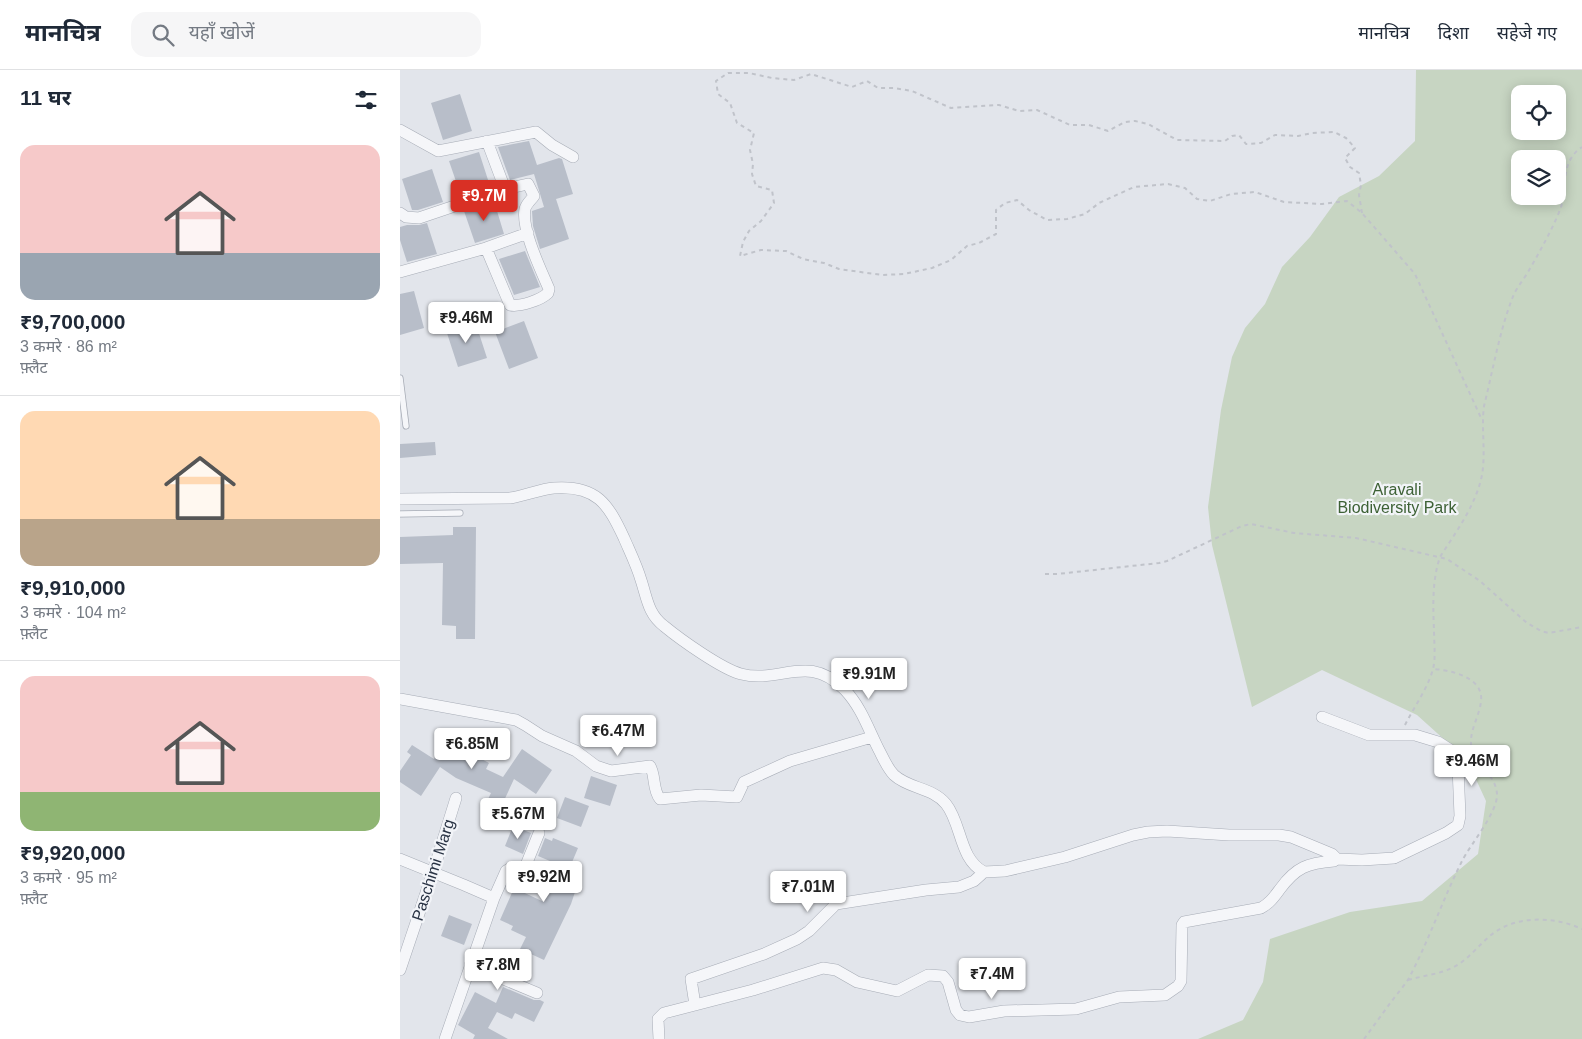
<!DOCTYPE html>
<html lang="hi">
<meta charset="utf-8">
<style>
:root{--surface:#fff;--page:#f6f6f7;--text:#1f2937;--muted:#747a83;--line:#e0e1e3;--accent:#d93025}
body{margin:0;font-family:Helvetica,"Noto Sans Devanagari",sans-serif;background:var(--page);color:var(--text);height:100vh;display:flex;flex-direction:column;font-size:19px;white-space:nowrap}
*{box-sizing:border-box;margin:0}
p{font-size:16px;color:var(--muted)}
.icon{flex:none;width:28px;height:28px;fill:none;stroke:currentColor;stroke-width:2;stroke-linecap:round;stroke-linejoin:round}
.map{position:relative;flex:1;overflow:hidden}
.details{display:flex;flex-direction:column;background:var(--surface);width:400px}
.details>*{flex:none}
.buttons{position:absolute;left:1111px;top:15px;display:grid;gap:10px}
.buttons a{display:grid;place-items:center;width:55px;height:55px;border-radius:10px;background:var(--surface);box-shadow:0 2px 12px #0003;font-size:25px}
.price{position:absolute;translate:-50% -42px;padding:0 11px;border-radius:5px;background:#fff;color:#222;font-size:16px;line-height:32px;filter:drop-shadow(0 1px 2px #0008)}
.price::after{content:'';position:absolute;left:50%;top:30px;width:15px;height:11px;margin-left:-8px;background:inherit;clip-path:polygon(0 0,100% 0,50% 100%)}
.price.on{background:var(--accent);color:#fff}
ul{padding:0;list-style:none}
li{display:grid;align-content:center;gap:10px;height:265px;padding:0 20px}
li+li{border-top:1px solid var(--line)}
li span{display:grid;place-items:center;height:155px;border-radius:15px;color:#555}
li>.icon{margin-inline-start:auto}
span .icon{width:90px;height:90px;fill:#fffc;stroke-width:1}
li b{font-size:21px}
h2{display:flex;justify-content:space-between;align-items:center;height:60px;padding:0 20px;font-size:21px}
header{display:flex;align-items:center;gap:30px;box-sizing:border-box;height:70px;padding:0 25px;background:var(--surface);border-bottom:1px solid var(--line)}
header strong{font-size:24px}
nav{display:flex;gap:28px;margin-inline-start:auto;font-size:18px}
.search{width:350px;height:45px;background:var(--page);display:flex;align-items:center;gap:12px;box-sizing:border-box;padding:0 18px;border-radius:15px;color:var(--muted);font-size:19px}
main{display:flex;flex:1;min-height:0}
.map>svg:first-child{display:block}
</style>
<header>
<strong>मानचित्र</strong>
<div class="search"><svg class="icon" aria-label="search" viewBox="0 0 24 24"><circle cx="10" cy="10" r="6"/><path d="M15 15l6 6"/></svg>यहाँ खोजें</div>
<nav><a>मानचित्र</a><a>दिशा</a><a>सहेजे गए</a></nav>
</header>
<main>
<section class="details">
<h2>11 घर<svg class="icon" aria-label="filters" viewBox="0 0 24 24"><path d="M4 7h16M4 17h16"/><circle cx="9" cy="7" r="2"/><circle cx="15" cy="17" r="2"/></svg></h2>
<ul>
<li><span style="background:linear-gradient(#f6c9c9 70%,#9aa5b1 0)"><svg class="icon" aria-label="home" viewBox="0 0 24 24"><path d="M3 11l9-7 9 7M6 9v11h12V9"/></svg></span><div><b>₹9,700,000</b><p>3 कमरे · 86 m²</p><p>फ़्लैट</p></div></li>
<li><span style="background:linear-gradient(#ffd9b3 70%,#b9a48a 0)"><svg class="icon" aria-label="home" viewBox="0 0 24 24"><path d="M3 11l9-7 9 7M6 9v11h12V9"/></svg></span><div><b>₹9,910,000</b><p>3 कमरे · 104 m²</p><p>फ़्लैट</p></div></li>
<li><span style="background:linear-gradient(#f6c9c9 75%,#8fb573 0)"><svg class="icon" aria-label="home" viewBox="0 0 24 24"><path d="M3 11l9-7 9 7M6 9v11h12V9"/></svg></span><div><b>₹9,920,000</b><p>3 कमरे · 95 m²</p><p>फ़्लैट</p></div></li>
</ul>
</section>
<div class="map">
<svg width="1182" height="969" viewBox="0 0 1182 969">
<rect width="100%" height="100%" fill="#e2e5eb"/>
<path fill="#c7d5c2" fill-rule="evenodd" d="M 1016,0 L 1182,0 L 1182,969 L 798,969 L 843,950 L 863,912 L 870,869 L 950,842 L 1022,831 L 1078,784 L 1086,731 L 1067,690 L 1017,645 L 922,600 L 852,637 L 812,475 L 808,437 L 821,340 L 832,287 L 845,258 L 865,234 L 882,197 L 910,167 L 939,127 L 979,106 L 1015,71 ZM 1120,24 L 1158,24 L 1158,61 L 1120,61 ZM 1120,89 L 1158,89 L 1158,126 L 1120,126 Z"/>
<path fill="#b8bec9" d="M 60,24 L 72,61 L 43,70 L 31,33 Z
M 129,71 L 137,95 L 159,88 L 162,89 L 173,124 L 156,129 L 169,169 L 140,179 L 133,156 L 132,141 L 144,137 L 134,104 L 110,110 L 98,77 Z
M 79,82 L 90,116 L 61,126 L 49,91 Z
M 32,99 L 43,132 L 18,140 L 12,140 L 2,109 Z
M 94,131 L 104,164 L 75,173 L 64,141 Z
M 27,153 L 37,184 L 7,192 L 0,170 L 0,157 L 7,155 L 19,155 Z
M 125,181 L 140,217 L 114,225 L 99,189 Z
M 14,221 L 24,258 L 0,265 L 0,224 Z
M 75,251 L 87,288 L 58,297 L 46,260 Z
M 124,251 L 138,288 L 109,299 L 95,262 Z
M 35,372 L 36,385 L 0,388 L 0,374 Z
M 53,457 L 76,457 L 75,569 L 56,569 L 56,556 L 42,555 L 43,493 L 0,494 L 0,467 L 53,465 Z
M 51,663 L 75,679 L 72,684 L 89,693 L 86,699 L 103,707 L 122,679 L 152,700 L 136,724 L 114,709 L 102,735 L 88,729 L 91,723 L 56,708 L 40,697 L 21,726 L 0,712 L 0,701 L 11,685 L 7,682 L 12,675 L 34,689 Z
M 191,706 L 217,715 L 210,736 L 184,728 Z
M 165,727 L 189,736 L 181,757 L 157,748 Z
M 113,756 L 131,763 L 123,784 L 105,776 Z
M 145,768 L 152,771 L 153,768 L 178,778 L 165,809 L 178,813 L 171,834 L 144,890 L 120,879 L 126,867 L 111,860 L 113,856 L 100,850 L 114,818 L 144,832 L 157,794 L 138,786 Z
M 49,845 L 72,854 L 64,875 L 41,866 Z
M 103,917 L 134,930 L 140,930 L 144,932 L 134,952 L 115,943 L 112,949 L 97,942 L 88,958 L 108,969 L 73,969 L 75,965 L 58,955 L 75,922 L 96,933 Z"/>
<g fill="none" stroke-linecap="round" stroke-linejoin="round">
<defs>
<path id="lane" d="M 0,308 L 6,356
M 0,444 L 60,443"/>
<path id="street" d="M 0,60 L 38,81 L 136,62 L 152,75 L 173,87
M 87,71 L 105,119
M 0,143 L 6,147 L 19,148 L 105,119 L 128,114 L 134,126 C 131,130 126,134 125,139 C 121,159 141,200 149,219 L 148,223 C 141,230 120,237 110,235 L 86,178
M 0,202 L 86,178 L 128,163
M 0,429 L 110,428 C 125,426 140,419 154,418 C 197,415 208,434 224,468 C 230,482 237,496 241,510 C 247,528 248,544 264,556 C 281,570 322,599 341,604 C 381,614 408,582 445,620 C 462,638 469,661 480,682 C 484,690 488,699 494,705 C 509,719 532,717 546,734 C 562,754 559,789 584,802 L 605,801 L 665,787 L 733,765 L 748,762 L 767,761 L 829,765 L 879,765 L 891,767 L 932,784 L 937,789
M 0,629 L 116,650 L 125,655 L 142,666 L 176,681 L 196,696 L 211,701 L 250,696 C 256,706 252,719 260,729 L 301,725 L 337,727 L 344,712 L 390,691 L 472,667
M 0,789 L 64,815 L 94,828
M 70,895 L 137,923
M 0,900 L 33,802 L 56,728
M 295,935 L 291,909 L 364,884 L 397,869 L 409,861 L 436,834 L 526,820 L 559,817 L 574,811 L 584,802
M 45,969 L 94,828 L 106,801 L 111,798 L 122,801 L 124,800 L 139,763
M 259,969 L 258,949 L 264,943 L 353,920 L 423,898 L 436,900 L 457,912 L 497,921 L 528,905 L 543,906 L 548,912 L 556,940 L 560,945 L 569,947 L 604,941 L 676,939 L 719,927 L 765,925 L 778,916 L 781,911 L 782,855 L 784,852 L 861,838 C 870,833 874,827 880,819 C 896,797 908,793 934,791 L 937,789 L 962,790 L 994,788 L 1046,763 L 1058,755 L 1060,746 L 1058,697 L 1052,681 L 1038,672 L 1015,665 L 969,665 L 922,647"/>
</defs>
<use href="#lane" stroke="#a7acb6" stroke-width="7"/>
<use href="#street" stroke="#a7acb6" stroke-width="12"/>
<path stroke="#c0c3ca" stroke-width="2" stroke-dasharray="4 4" stroke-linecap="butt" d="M 962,143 L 959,125 L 961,115 L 959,103 L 950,97 L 945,88 L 955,78 L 946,68 L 934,62 L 912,63 L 898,66 L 875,65 L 861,73 L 846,74 L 839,65 L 832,66 L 825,71 L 777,70 L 748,54 L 735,51 L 725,52 L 708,61 L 689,55 L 670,55 L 637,40 L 619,41 L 599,35 L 551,38 L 512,21 L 494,18 L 478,18 L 467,11 L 452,17 L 411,4 L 394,10 L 372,8 L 349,3 L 328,3 L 316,11 L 318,24 L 330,33 L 337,53 L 354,63 L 350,80 L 353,94 L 352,104 L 356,116 L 372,120 L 374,133 L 361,151 L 349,161 L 343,172 L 340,186 L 361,180 L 386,181 L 403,189 L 424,193 L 439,199 L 482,205 L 504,204 L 532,198 L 551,190 L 567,176 L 579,173 L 596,164 L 596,140 L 605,133 L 617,130 L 629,140 L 647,150 L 667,149 L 685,144 L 699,133 L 734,117 L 768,114 L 785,118 L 797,129 L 810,131 L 831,124 L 855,122 L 884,132 L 922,134 L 947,131 L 962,143 L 1015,204 L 1082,350
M 645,504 L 657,504 L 759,493 L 767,491 L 842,456 L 851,454 L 894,463 L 956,468 L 1047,489 L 1080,511 L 1127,553 L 1141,561 L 1149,563 L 1182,557
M 1005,655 C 1014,637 1028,618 1033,599 C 1036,587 1034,573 1034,560 C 1033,537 1032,510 1040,487 C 1056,462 1076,435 1082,405 C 1086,382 1081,358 1084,336 C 1093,300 1100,258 1114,224 C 1118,216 1124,209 1128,202 C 1140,181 1151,162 1160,140 C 1168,119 1159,92 1182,77
M 1008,910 C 1025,905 1044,904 1059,894 C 1071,886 1080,874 1091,865 C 1116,845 1153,846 1182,859
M 964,969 C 973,957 982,944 991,932 C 997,924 1004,916 1009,908 C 1029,870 1043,829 1062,791 C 1070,775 1098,742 1097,724 C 1096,703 1070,692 1071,671 C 1071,658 1080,644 1081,631 C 1084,607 1050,600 1033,599"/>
<use href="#lane" stroke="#f5f6f9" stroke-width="5.5"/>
<use href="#street" stroke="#f5f6f9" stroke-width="11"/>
</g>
<g text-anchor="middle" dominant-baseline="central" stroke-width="4.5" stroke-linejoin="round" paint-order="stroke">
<g font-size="16" fill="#3d6135" stroke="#f2f4f8">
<text x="997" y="419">Aravali<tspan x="997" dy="18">Biodiversity Park</tspan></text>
</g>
<g font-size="16" fill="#293344" stroke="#f2f4f8">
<text transform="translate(33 800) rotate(-72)">Paschimi Marg</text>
</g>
</g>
</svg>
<div class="buttons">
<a><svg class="icon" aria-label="locate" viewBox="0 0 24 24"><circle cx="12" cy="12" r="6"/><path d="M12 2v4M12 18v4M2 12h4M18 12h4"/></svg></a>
<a><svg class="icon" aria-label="layers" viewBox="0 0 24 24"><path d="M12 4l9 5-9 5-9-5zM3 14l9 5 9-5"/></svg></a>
</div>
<b class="price on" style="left:84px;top:152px">₹9.7M</b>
<b class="price" style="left:66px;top:274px">₹9.46M</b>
<b class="price" style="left:469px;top:630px">₹9.91M</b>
<b class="price" style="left:218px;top:687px">₹6.47M</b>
<b class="price" style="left:72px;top:700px">₹6.85M</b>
<b class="price" style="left:1072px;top:717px">₹9.46M</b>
<b class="price" style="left:118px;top:770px">₹5.67M</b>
<b class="price" style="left:144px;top:833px">₹9.92M</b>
<b class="price" style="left:408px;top:843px">₹7.01M</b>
<b class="price" style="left:98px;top:921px">₹7.8M</b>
<b class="price" style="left:592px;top:930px">₹7.4M</b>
</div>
</main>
